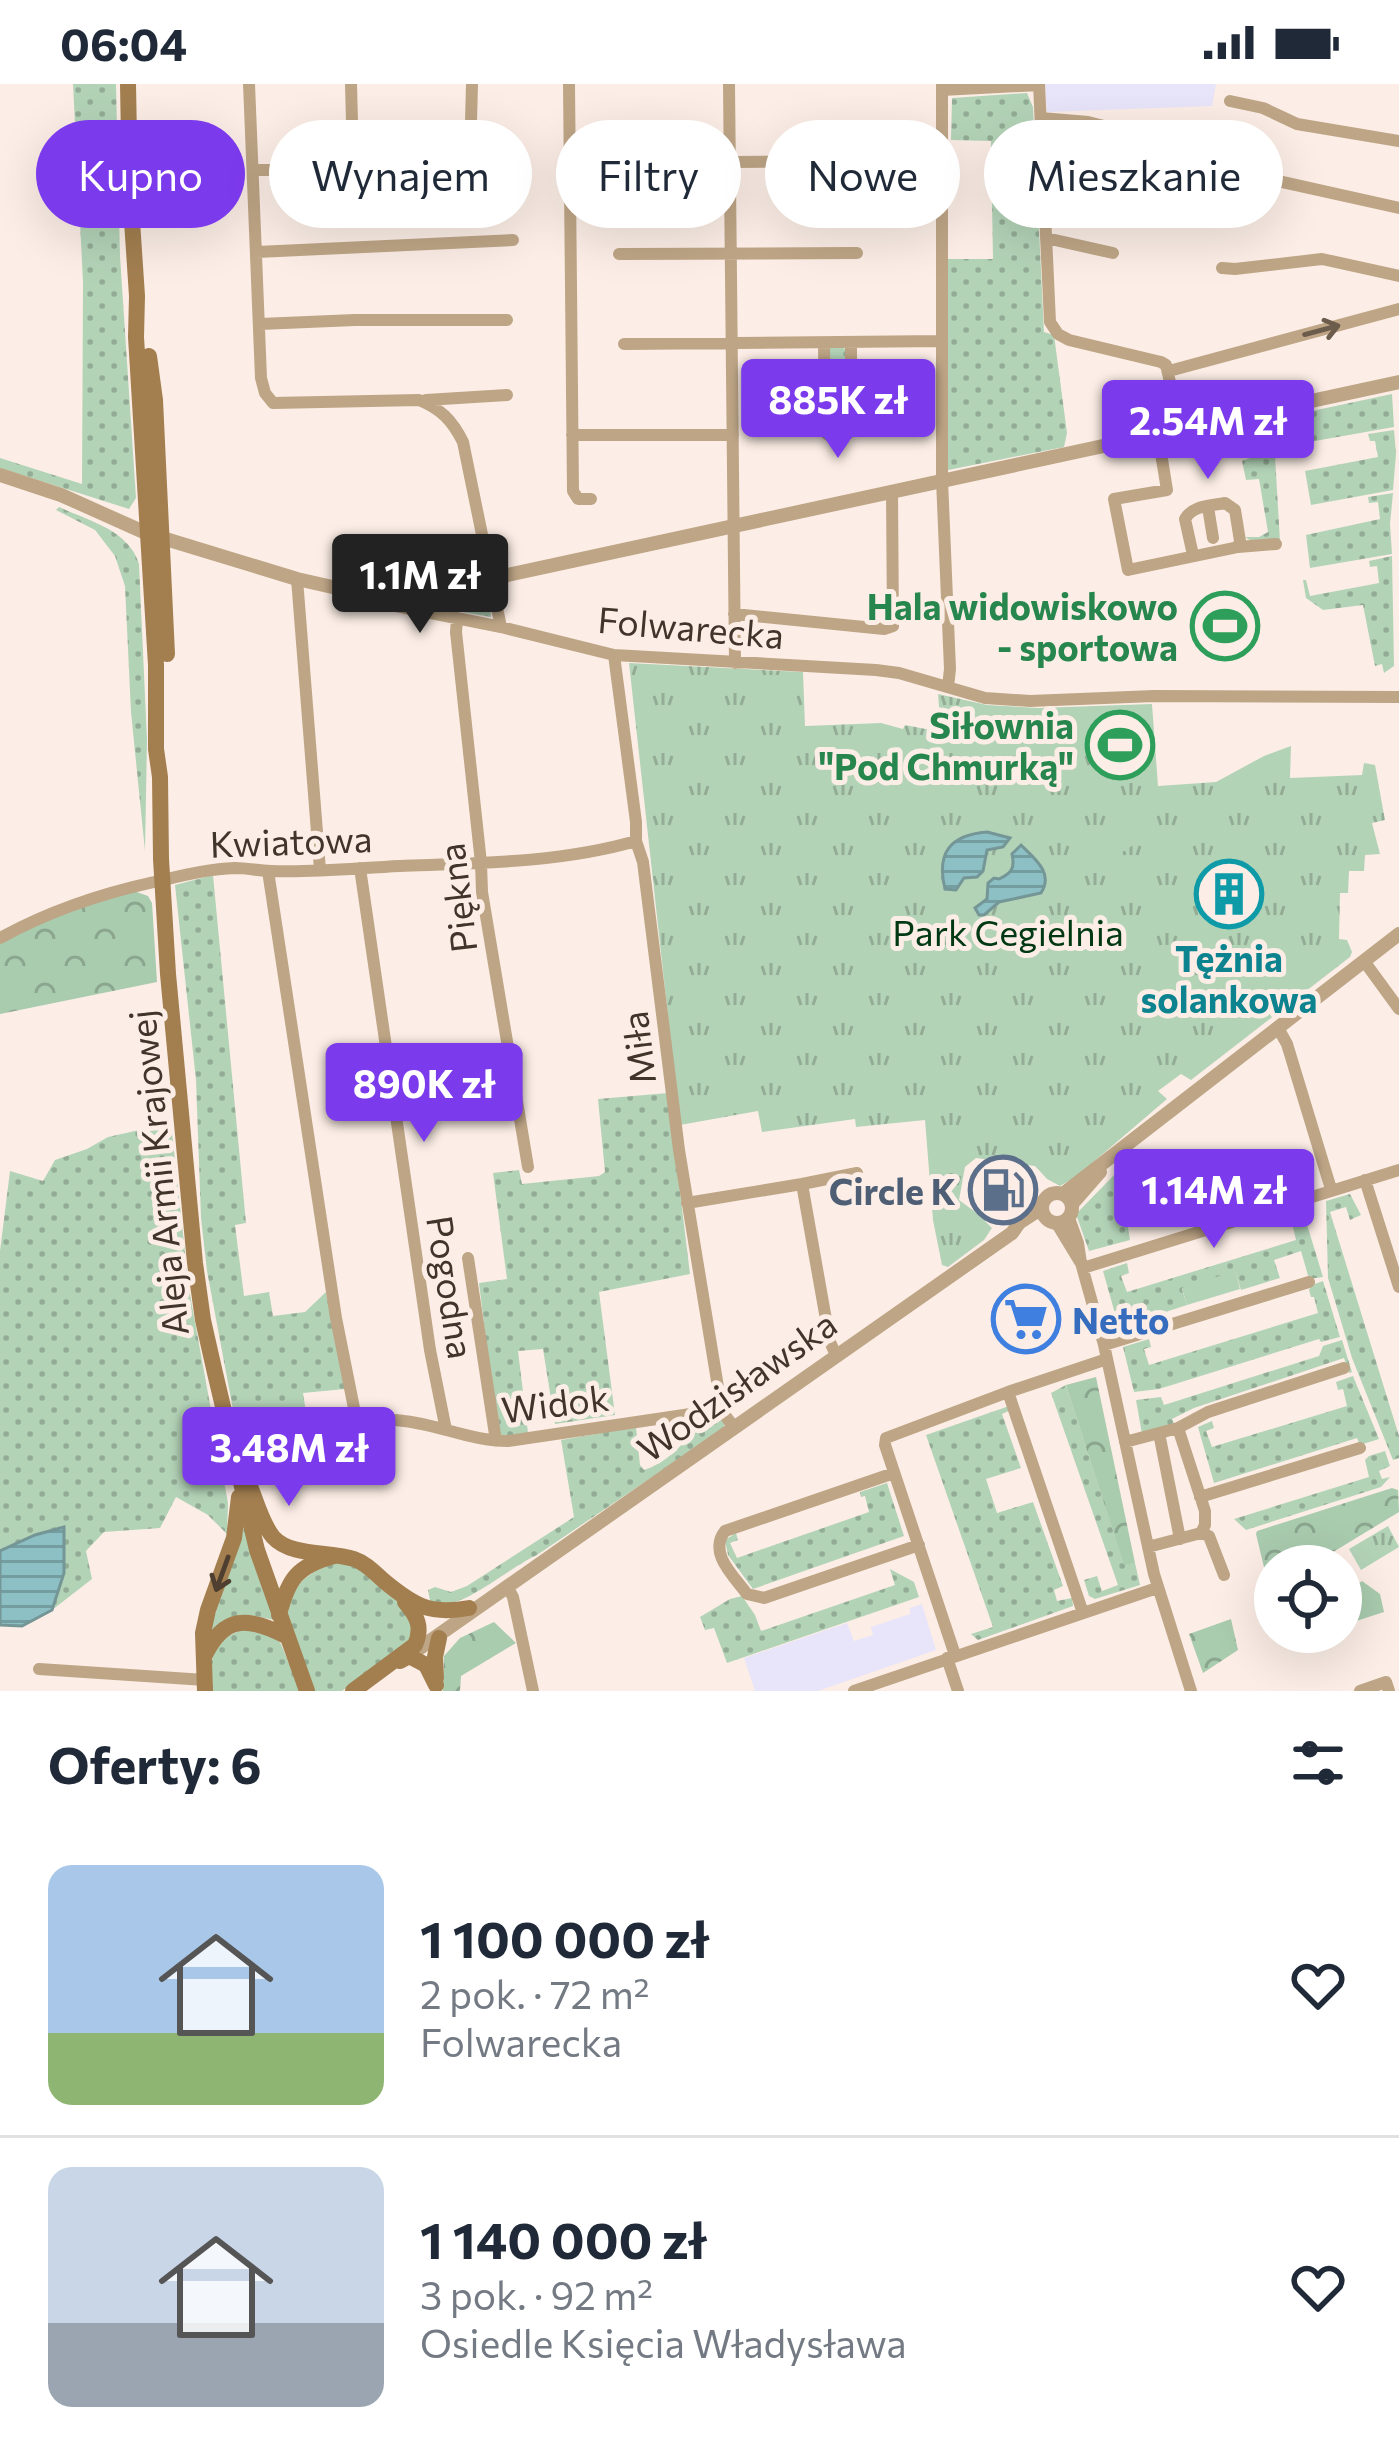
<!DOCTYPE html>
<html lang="pl">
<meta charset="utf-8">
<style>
:root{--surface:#fff;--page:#f2f2f3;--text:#1f2937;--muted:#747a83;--line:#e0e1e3;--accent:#7c3aed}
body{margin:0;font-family:Commissioner,sans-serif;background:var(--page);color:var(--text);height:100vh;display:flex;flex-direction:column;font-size:45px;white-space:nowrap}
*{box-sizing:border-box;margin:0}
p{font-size:39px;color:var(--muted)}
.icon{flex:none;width:66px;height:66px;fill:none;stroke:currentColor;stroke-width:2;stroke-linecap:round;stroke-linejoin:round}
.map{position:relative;height:1607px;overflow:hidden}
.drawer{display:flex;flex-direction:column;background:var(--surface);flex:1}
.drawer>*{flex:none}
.top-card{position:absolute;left:36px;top:36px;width:1329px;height:108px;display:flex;gap:24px}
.controls{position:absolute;left:1254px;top:1461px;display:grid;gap:24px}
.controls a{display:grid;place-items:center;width:108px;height:108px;border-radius:50%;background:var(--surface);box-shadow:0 12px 48px #0002;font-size:60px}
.price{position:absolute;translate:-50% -102px;padding:0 27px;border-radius:12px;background:var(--accent);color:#fff;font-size:39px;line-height:78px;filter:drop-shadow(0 3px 6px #0008)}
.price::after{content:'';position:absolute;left:50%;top:72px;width:36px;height:27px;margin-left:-18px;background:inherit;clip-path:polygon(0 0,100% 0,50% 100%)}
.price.selected{background:#222;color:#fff}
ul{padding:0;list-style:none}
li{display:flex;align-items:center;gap:36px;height:300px;padding:0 48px}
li+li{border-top:3px solid var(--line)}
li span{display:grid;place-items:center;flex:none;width:336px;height:240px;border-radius:24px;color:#555}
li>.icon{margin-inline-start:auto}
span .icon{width:144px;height:144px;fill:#fffc;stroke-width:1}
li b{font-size:51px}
h2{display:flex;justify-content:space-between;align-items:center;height:144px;padding:0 48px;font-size:51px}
.pill{padding:0 42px;border-radius:54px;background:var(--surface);box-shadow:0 12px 48px #0002;font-size:42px;line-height:108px}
.pill.selected{background:var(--accent);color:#fff}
.status{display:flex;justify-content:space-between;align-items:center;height:84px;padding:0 60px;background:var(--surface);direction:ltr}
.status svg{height:33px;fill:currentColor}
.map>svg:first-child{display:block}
</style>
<div class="status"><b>06:04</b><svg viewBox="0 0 49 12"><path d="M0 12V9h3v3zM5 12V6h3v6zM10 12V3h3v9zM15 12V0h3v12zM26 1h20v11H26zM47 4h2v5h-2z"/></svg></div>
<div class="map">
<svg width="1399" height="1607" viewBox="0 0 1399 1607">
<defs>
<pattern id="grass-dots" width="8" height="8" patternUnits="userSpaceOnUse" patternTransform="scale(3)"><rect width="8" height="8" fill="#b3d3b7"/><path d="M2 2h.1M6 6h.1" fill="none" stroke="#93ac95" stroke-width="1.8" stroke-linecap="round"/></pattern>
<pattern id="forest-crowns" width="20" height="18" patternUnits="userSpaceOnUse" patternTransform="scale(3)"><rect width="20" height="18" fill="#a9cbae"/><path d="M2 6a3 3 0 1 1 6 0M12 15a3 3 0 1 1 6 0" fill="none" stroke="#8ba68e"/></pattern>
<pattern id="park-tufts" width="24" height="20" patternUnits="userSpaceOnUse" patternTransform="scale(3)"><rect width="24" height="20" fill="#b3d3b7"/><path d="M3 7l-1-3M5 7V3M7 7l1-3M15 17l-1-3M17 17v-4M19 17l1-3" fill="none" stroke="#93ac95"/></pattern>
<pattern id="water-rules" width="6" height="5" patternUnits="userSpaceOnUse" patternTransform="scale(3)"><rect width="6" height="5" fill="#8cc0c5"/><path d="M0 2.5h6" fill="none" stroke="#749da0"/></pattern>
</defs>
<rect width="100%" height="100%" fill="#fceee6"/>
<path fill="#e8e4fa" d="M 1045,0 L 1216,0 L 1212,22 L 1047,28 Z
M 922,1520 L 936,1566 L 818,1607 L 755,1607 L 744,1574 L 847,1539 L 854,1557 L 873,1551 L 871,1543 L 910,1530 L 910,1524 Z"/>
<path fill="url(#grass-dots)" d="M 73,0 L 116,0 L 120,172 L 136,414 L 129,425 L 0,384 L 0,374 L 82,400 L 83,198 Z
M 1027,9 L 1033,23 L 1044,248 L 1054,251 L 1067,349 L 1064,363 L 948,386 L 944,293 L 947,175 L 993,175 L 991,57 L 951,56 L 952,14 Z
M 842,263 L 845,265 L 848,344 L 845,349 L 836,348 L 833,344 L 832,282 L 826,276 L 829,264 Z
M 1392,310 L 1394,343 L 1298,360 L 1293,331 Z
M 1276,335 L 1281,341 L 1281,354 L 1274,355 L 1280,457 L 1256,460 L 1245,453 L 1259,453 L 1268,448 L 1259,395 L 1246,396 L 1242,377 L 1250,374 L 1248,365 L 1241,365 L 1238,344 Z
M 1394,346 L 1396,370 L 1393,406 L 1311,421 L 1305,387 L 1378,373 L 1375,357 L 1370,357 L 1368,350 Z
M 1393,409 L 1390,440 L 1392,470 L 1310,484 L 1306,451 L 1380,435 L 1378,418 L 1369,419 L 1368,413 Z
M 59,423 C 89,437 129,446 139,480 L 147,656 L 145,767 L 131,628 L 125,502 L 115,472 L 95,446 L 56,426 Z
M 1392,472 L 1394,582 L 1384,589 L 1382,580 L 1375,582 L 1363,521 L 1323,526 L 1306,514 L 1303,496 L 1306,496 L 1310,512 L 1379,499 L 1377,482 L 1370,483 L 1369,477 Z
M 476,504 L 489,514 L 491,533 L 441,524 L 441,520 L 420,515 L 418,519 L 408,515 Z
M 213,791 L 246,1139 L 235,1141 L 244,1212 L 269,1208 L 273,1232 L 305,1228 L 326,1208 L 345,1305 L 303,1309 L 309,1347 L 237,1347 L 207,1187 L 201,1134 L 196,996 L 175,801 Z
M 668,1009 L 690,1190 L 599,1208 L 615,1331 L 555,1340 L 543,1265 L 518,1267 L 528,1349 L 498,1353 L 479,1199 L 507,1195 L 493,1089 L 519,1086 L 522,1100 L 599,1092 L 605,1088 L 598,1015 Z
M 171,1039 L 189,1205 L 228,1419 L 227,1450 L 208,1431 L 176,1413 L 160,1444 L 104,1448 L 86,1467 L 92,1495 L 52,1526 L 64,1489 L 35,1451 L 0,1467 L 0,1167 L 10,1087 L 43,1097 L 55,1076 L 87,1065 L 108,1053 Z
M 1119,1086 L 1130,1156 L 1089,1167 L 1076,1130 Z
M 1350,1110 L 1361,1131 L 1350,1136 L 1346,1123 L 1330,1128 L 1399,1352 L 1399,1374 L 1393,1376 L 1352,1274 L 1328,1194 L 1326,1117 Z
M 1302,1124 L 1323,1193 L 1309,1195 L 1301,1167 L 1274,1176 L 1280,1194 L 1241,1206 L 1235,1188 L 1182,1205 L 1187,1221 L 1135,1238 L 1137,1248 L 1121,1251 L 1103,1187 L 1127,1179 L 1129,1189 L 1121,1192 L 1127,1208 L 1296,1156 L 1292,1139 L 1286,1140 L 1283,1130 Z
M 1323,1197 L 1340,1253 L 1321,1258 L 1319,1255 L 1159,1305 L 1134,1308 L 1123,1263 L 1149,1255 L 1151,1263 L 1144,1265 L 1149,1281 L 1318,1229 L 1314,1213 L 1311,1213 L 1309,1206 L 1312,1201 Z
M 1342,1256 L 1352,1288 L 1349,1289 L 1344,1274 L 1194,1324 L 1172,1335 L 1175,1342 L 1142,1350 L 1136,1316 L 1161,1313 L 1164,1321 L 1319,1272 L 1323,1262 Z
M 1353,1292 L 1379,1355 L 1360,1361 L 1357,1354 L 1214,1399 L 1198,1343 L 1212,1337 L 1214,1344 L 1206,1347 L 1212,1363 L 1347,1322 L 1343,1305 L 1338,1306 L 1336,1298 Z
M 1066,1301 L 1124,1480 L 1135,1479 L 1140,1501 L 1095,1515 L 1089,1512 L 1084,1496 L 1097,1492 L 1102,1507 L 1118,1501 L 1051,1309 Z
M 1009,1322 L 1011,1326 L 1002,1330 L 1021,1384 L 986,1395 L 997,1429 L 1033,1418 L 1063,1502 L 1054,1506 L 1057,1517 L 1072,1514 L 1073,1522 L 978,1556 L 971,1550 L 993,1543 L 926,1351 Z
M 718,1330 L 725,1340 L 723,1345 L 537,1471 C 514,1481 471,1517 450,1519 C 444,1519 437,1518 430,1517 L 428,1506 L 435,1503 L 451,1508 L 467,1502 L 574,1433 L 561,1356 L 636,1343 L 640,1381 L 644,1386 C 664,1380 681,1363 694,1346 L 693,1341 L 687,1336 Z
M 1385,1367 L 1390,1382 L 1379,1387 L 1382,1395 L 1390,1393 L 1381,1403 L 1246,1446 L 1234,1435 L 1369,1393 L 1365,1376 L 1369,1372 Z
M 887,1399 L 904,1452 L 753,1505 L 728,1471 L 725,1456 L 736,1449 L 738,1456 L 730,1459 L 737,1474 L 869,1428 L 865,1412 L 861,1413 L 860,1408 Z
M 245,1442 L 275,1536 L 249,1531 L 209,1550 L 238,1456 Z
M 337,1478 L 356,1482 L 410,1527 L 414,1540 L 408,1561 L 342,1607 L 314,1607 L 288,1536 C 287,1503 307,1488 337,1478 Z
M 890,1485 L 914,1498 L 919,1513 L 727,1579 L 714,1544 L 705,1546 L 700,1533 L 730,1515 L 742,1512 L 755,1531 L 761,1547 L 895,1501 Z
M 250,1544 L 276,1554 L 281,1560 L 300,1607 L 211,1607 C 210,1571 211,1553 250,1544 Z"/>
<path fill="url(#forest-crowns)" d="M 131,806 L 148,812 L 152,819 L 157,898 L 0,930 L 0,860 L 30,842 Z
M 1096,1293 L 1135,1479 L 1124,1481 L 1066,1301 Z
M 1392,1404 L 1398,1406 L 1399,1428 L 1310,1482 L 1288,1482 L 1285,1475 L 1274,1478 L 1275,1501 L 1269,1504 L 1256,1450 L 1257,1447 Z
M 1362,1497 L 1380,1510 L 1384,1528 L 1341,1542 L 1341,1511 Z
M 1231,1535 L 1238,1566 L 1203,1589 L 1189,1550 Z
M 494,1538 L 516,1559 L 461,1592 L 460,1607 L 443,1607 L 444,1572 L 460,1554 Z"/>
<path fill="url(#park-tufts)" d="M 629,579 L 803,588 L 805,642 L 881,639 L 903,645 L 905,641 L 941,648 L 938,610 L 987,621 L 1038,624 L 1152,620 L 1158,702 L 1216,698 L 1264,672 L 1291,662 L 1290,694 L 1362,691 L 1364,679 L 1375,681 L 1385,736 L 1372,739 L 1380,770 L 1365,771 L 1364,787 L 1349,787 L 1348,809 L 1340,809 L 1339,855 L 1347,856 L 1352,868 L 1350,873 L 1191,996 L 1181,990 L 1158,1007 L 1167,1015 L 1077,1092 L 1060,1102 L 1047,1095 L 1035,1082 L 976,1074 L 965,1083 L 959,1116 L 978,1130 L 992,1144 L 984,1156 L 948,1183 L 942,1181 L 933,1136 L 925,1036 L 856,1043 L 855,1035 L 762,1048 L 758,1027 L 680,1041 Z
M 1235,1187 L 1240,1205 L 1187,1221 L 1182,1204 Z
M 1388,1442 L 1399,1463 L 1361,1486 L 1349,1465 Z"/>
<path fill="#b3d3b7" d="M 937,653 L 940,726 L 883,731 L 895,657 Z
M 1138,728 L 1149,743 L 1132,754 L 1135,760 L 1113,774 L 1101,756 Z"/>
<path fill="url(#water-rules)" stroke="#759697" stroke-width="3" d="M 987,748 L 1010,754 L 1003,763 L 987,766 L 983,787 L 977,793 L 964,794 L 956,806 L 945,805 C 936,769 950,751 987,748 Z
M 1021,761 C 1035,775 1054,789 1041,809 L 999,818 L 984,831 L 979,831 L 975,824 L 987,815 L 988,799 L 994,794 L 999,795 C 1012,789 1015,784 1012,770 Z
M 64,1443 L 64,1489 L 52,1526 L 22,1542 L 0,1541 L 0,1467 L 35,1451 Z"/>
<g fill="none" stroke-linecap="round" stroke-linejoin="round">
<path stroke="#bea586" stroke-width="12" d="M 249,0 L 261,294 L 265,309 L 273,319 L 419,316 C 441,325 452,336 463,358 L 501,543
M 569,0 L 573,407 L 578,415 L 591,415
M 729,0 L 735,579
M 942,0 L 942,396 L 950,585 L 948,603
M 1039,0 L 1050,238 L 1058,250 L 1069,256 L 1161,278 L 1166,281 L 1181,345
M 942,6 L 1039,1
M 1230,17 L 1263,24 L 1297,40 L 1399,57
M 1041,34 L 1088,38 L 1140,51
M 618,79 L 857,77
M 1215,83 L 1399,124
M 254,86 L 459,86 L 470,75 L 472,0
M 349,87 L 353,76 L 351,0
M 1046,154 L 1113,169
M 257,168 L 513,156
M 619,170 L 857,169
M 1222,184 L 1235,185 L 1322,175 L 1399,192
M 260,240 L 355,236 L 507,236
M 824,259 L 825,348 L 830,352 L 842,353 L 851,347 L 851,258
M 624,260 L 942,257
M 1169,287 L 1399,225
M 426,316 L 507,311
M 572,351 L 733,351
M 1158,351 L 1167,406 L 1114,415 L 1128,486 L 1238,463 L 1276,460
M 1208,423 L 1213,454
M 1193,471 L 1185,435 C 1193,421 1210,422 1225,419 L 1235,426 L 1240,457 L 1238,463
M 297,495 L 320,786
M 359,509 L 376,518 L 501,543 L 614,571 L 876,586 L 899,589 L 985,614 L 1030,617 L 1154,612 L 1399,613
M 734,530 L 884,545 L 893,542 L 892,407
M 457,535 L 456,548 L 481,779 L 482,808 L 528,1083
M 614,571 L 636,738 L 636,757 L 643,778 L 679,1066 L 719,1309 L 716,1320 L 734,1343
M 360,784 L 430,1266 L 446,1346
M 268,787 L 336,1234 L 357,1339
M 0,854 C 49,827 99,810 154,798 C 181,792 207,785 235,784 C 248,784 259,787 271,787 C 314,789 357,784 400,782 C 478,779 560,779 636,757
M 1364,877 L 1399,925
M 1278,944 L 1287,960 L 1331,1105
M 1365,1096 L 1399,1203
M 802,1100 L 857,1089
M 687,1119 L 802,1100 L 830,1258 L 836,1271
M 1069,1134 L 1078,1159 L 1081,1179 L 1104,1261 L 1154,1490 L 1191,1607
M 1057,1140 L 1080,1178
M 468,1174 L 496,1357
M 1083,1184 L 1399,1086
M 1104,1261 L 1309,1198
M 1008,1308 L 1083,1529
M 328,1344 C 353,1339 378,1333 404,1337 C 440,1341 472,1357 508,1357 L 704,1328 L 716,1320
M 1159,1349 L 1180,1455
M 1125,1358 L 1178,1344 L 1208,1328 L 1344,1284
M 894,1389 L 725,1447 C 708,1469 733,1491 747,1510 L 764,1514 L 919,1461
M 1200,1413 L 1360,1364
M 1201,1449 L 1209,1452 L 1224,1491
M 1148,1463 L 1201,1449 L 1205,1441 L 1205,1427 L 1178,1344
M 507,1502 L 513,1513 L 533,1607
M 955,1571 L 885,1361 L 886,1354 L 1008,1308 L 1107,1275
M 947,1574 L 958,1607
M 39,1585 L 205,1596
M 854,1607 L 1157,1504
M 1360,1607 L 1386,1598 L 1389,1607"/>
<path stroke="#bea586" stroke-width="14" d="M 0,391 L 61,411 L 146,449 L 297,495 L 359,509 L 429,508 L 1399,298
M1042 1124a15 15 0 1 1 30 0a15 15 0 1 1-30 0Z
M 1063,1110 L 1399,850
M 1072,1120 L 1100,1088
M 410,1571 L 1012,1149 L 1019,1139 L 1042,1124"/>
<path stroke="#a37f50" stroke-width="16" d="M 128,0 L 130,107 L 137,212 L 136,253 L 156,581 L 156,665 L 160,693 L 161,775 L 168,890 L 195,1179 L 203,1236 L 215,1289 L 257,1466 L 307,1607
M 149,272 L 155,316 L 167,570
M 246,1393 C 255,1411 260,1437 273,1453 C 291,1473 330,1467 354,1475 C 366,1479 375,1489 384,1497 C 414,1522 430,1531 469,1524
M 279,1531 C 288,1495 297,1482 334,1472
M 204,1573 C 224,1530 248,1533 286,1552
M 400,1577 L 409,1572 L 426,1581 L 436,1601
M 436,1594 L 435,1573 L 439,1554
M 205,1607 L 203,1549 L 208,1526 L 234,1454 L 239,1413
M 353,1607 L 415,1561 C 423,1543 417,1532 405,1518"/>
</g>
<defs><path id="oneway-shaft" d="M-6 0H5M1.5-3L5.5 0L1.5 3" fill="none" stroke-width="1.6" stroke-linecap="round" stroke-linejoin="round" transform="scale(3)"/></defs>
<use stroke="#6c5c4b" href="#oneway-shaft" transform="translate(1322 246) rotate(-15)"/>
<use stroke="#4f3f31" href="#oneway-shaft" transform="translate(222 1490) rotate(110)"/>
<defs>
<symbol id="stadium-ring" viewBox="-11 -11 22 22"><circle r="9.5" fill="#fceee6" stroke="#2e9e5b" stroke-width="1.5"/><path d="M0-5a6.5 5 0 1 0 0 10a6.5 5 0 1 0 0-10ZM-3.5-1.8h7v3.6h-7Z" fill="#2e9e5b"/></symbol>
<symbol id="building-ring" viewBox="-11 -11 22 22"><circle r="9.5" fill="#fceee6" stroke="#0f9aa8" stroke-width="1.5"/><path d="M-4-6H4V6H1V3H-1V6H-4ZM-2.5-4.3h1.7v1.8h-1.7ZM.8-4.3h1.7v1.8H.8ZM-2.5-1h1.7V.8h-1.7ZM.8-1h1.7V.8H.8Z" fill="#0f9aa8"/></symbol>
<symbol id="fuel-ring" viewBox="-11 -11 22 22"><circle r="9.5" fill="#fceee6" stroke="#5c6f8a" stroke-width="1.5"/><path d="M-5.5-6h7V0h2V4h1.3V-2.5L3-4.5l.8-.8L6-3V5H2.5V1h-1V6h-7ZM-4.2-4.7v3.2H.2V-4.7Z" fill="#5c6f8a"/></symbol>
<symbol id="supermarket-ring" viewBox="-11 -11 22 22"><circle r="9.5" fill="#fceee6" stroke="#3f7fe0" stroke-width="1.5"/><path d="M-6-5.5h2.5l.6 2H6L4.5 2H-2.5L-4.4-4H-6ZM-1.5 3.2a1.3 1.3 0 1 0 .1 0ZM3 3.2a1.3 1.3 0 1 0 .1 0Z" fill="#3f7fe0"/></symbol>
</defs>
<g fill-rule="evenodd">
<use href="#stadium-ring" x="1187" y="504" width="76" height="76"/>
<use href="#stadium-ring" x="1082" y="623" width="76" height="76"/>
<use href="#building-ring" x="1191" y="772" width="76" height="76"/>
<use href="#fuel-ring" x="965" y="1068" width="76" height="76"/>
<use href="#supermarket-ring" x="988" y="1197" width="76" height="76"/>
</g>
<g text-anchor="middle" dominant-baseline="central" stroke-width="10" stroke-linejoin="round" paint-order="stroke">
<g font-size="36" font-weight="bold" fill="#27864d" stroke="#fceee6" text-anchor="end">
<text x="1178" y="521">Hala widowiskowo<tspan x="1178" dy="41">- sportowa</tspan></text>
<text x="1074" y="640">Siłownia<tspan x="1074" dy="41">"Pod Chmurką"</tspan></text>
</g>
<g font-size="36" fill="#40342b" stroke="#fceee6">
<text transform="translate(691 542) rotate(5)">Folwarecka</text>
<text transform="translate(291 756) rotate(-2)">Kwiatowa</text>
<text transform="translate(456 814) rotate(-97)">Piękna</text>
<text transform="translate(637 964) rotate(-97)">Miła</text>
<text transform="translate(157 1089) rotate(-96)">Aleja Armii Krajowej</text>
<text transform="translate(452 1203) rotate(81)">Pogodna</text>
<text transform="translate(736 1301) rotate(-35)">Wodzisławska</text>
<text transform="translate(555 1318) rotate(-7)">Widok</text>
</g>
<g font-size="36" fill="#003813" stroke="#fceee6">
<text x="1008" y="847">Park Cegielnia</text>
</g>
<g font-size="36" font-weight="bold" fill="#0d838f" stroke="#fceee6">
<text x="1229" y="873">Tężnia<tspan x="1229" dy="41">solankowa</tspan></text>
</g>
<g font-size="36" font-weight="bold" fill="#4e5e75" stroke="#fceee6" text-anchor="end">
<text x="956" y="1106">Circle K</text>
</g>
<g font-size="36" font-weight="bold" fill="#366cbe" stroke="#fceee6" text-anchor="start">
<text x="1072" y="1235">Netto</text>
</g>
</g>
</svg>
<div class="controls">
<a><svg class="icon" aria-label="locate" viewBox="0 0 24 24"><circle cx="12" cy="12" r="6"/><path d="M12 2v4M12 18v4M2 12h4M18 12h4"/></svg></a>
</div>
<b class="price" style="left:838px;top:377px">885K zł</b>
<b class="price" style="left:1208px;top:398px">2.54M zł</b>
<b class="price selected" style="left:420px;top:552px">1.1M zł</b>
<b class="price" style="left:424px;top:1061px">890K zł</b>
<b class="price" style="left:1214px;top:1167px">1.14M zł</b>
<b class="price" style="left:289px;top:1425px">3.48M zł</b>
<div class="top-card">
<a class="pill selected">Kupno</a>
<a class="pill">Wynajem</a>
<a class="pill">Filtry</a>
<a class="pill">Nowe</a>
<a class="pill">Mieszkanie</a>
</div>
</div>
<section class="drawer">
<h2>Oferty: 6<svg class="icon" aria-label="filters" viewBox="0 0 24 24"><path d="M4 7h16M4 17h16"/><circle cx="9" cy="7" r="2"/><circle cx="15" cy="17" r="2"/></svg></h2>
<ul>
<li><span style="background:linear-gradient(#a9c7e8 70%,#8fb573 0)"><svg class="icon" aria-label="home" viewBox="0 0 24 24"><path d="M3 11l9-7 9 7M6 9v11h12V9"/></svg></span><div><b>1 100 000 zł</b><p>2 pok. · 72 m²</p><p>Folwarecka</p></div><svg class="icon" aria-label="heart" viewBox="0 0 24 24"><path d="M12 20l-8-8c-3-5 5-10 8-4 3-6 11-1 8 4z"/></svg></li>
<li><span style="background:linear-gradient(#c9d6e8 65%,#9aa5b1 0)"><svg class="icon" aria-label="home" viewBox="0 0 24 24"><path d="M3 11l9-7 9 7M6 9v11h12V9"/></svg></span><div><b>1 140 000 zł</b><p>3 pok. · 92 m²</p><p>Osiedle Księcia Władysława</p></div><svg class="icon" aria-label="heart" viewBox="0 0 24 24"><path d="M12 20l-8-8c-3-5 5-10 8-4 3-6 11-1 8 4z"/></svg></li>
</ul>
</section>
